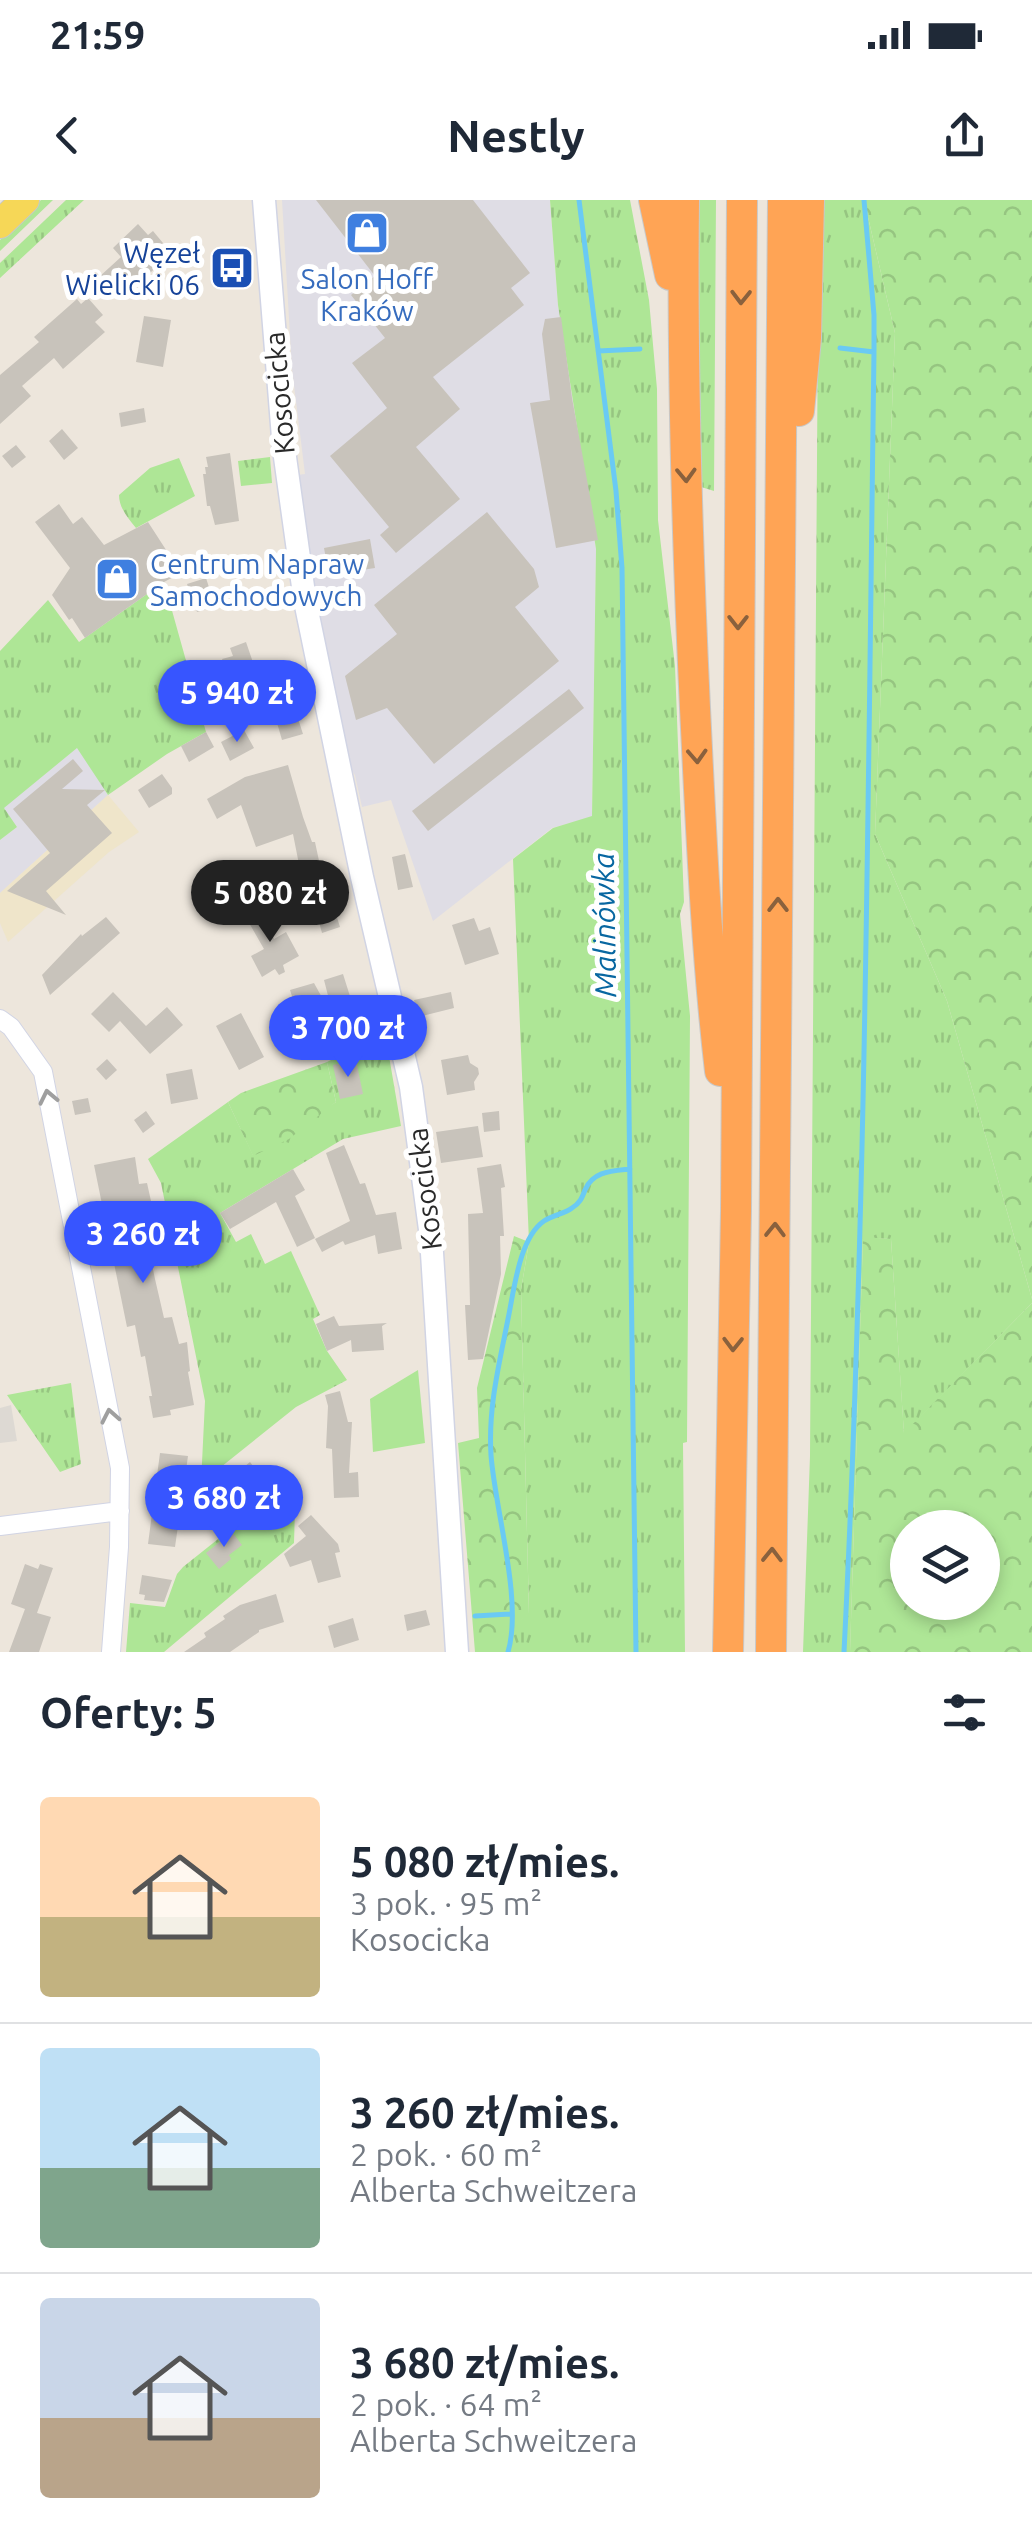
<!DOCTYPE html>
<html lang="pl">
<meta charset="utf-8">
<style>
:root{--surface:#fff;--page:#f6f6f7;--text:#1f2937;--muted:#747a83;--line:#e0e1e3;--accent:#3755ff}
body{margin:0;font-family:Ubuntu,sans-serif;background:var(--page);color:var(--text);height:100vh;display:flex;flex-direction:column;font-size:38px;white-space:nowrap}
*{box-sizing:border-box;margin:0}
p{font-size:32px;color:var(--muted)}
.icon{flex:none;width:55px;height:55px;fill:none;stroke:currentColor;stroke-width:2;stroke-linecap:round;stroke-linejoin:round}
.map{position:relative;height:1452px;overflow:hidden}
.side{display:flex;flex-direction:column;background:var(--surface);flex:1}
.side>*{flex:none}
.controls{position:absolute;left:890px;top:1310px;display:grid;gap:20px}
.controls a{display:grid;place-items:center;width:110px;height:110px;border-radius:50%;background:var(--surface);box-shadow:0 5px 15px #0003;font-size:50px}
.price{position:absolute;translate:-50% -85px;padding:0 22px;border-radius:35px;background:var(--accent);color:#fff;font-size:32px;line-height:65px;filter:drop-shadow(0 2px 5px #0008)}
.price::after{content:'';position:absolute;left:50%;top:60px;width:30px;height:22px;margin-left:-15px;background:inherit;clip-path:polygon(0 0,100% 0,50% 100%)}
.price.current{background:#222;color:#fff}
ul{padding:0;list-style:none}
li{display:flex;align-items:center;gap:30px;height:250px;padding:0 40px}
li+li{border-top:2px solid var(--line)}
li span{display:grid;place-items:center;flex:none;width:280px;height:200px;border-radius:10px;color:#555}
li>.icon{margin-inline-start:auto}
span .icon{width:120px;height:120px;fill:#fffc;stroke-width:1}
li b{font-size:42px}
h2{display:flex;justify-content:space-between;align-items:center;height:120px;padding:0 40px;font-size:42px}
.status{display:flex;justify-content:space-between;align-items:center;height:70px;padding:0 50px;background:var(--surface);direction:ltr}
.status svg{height:28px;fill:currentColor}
header{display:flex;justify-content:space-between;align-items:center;height:130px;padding:0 40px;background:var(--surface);font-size:45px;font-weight:700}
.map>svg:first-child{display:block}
</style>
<div class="status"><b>21:59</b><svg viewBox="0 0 49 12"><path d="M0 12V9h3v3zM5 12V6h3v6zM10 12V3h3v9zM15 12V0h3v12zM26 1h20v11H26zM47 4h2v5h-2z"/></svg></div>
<header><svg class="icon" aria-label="back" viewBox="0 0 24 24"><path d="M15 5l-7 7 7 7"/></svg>Nestly<svg class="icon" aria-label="share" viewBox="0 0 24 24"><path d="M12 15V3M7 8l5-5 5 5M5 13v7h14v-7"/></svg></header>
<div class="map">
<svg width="1032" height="1452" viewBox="0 0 1032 1452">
<defs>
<pattern id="grass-tufts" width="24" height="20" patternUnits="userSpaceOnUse" patternTransform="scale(2.5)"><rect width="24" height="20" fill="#aee696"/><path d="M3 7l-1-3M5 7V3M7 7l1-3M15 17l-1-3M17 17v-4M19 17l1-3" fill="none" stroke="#96c581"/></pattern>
<pattern id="forest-crowns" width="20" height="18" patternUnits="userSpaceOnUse" patternTransform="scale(2.5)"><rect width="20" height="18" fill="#aee696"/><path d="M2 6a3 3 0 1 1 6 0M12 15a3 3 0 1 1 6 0" fill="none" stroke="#96c581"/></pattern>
</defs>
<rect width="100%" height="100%" fill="#ede6dc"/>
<path fill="#dfdde5" d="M 282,0 L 550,0 L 558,105 L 596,349 L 592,617 L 552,628 L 433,721 L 391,600 L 362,607 L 355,575 L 351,569 L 314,386 L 297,275 L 305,274 L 292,169 Z
M 78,547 L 108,595 L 0,693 L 0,640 L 17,627 L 3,608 Z"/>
<path fill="#efe5ca" d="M 108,595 L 139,632 L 109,652 L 8,742 L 0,723 L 0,693 Z"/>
<path fill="url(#grass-tufts)" d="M 41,0 L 53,0 L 0,51 L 0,40 Z
M 66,0 L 84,0 L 0,78 L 0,63 Z
M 550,0 L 630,0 L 649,100 L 657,189 L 658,320 L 675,466 L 684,702 L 680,714 L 690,816 L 687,1242 L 683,1243 L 685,1452 L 496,1452 L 495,1440 L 529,1413 L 521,1090 L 529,1042 L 513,659 L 553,628 L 592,616 L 596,349 L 558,105 Z
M 691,0 L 716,0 L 714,291 L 698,286 Z
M 822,0 L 864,0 L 895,133 L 875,634 L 947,801 L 1032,1099 L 1032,1103 L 904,1234 L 891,1039 L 863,1038 L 850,1452 L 803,1452 L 810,1256 L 818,117 Z
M 270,257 L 272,283 L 241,286 L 238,261 Z
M 179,258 L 195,296 L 136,328 C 128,318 119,308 119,295 L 150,268 Z
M 164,382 L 206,532 L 167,554 L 108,595 L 77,548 L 4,608 L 17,627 L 0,640 L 0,451 L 48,400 L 79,442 Z
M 385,833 L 401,926 L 343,939 L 220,1013 L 236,1042 L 251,1034 L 265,1064 L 291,1051 L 320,1115 L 313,1119 L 327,1151 L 347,1180 L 296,1207 L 201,1283 L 205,1201 L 161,983 L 148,959 L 228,902 L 253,955 L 336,902 L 327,862 Z
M 71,1183 L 81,1264 L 60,1272 L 7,1195 Z
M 296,1277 L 294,1343 L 164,1452 L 126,1452 L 130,1403 L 165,1407 L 177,1374 L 183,1367 Z"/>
<path fill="url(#forest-crowns)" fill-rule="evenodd" d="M 864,0 L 1032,0 L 1032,1099 L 947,801 L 875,634 L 895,133 Z
M 327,862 L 336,902 L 289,939 L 253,956 L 228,902 L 241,893 Z
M 514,1036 L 529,1042 L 521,1090 L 529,1414 L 496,1440 L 496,1452 L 475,1452 L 458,1243 L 479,1238 L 477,1188 Z
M 863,1037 L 891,1039 L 904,1233 L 1032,1103 L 1032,1452 L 850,1452 ZM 908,1328 L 982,1328 L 982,1402 L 908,1402 Z"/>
<path fill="#aee696" d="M 418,1170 L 425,1243 L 373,1252 L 370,1199 Z"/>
<path fill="#ddd9d3" d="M 11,1205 L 17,1241 L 0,1243 L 0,1208 Z"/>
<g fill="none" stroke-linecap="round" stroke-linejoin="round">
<path stroke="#6acaf4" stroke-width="5" d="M 579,0 L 616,291 L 622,368 L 636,1452
M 864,0 L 874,115 L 874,151
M 840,148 L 874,152 C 868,585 866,1019 844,1452
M 598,151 L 640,149
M 475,1416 L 511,1414
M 508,1452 C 523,1401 495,1310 491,1255 C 488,1208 499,1165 508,1119 C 514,1091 519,1038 544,1021 C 553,1015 564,1014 572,1008 C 580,1003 582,998 585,990 C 593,971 612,971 630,969"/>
</g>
<path fill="#c8c3bb" d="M 316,0 L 473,0 L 530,73 L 511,88 L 524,105 L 433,177 L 460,209 L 416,247 L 460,299 L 396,353 L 380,335 L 389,327 L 330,256 L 387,208 L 352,163 L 385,138 L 351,95 L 375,76 Z
M 138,24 L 148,35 L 153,31 L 163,43 L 154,51 L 163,61 L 126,95 L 116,84 L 111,89 L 99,77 L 121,57 L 113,48 Z
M 88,98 L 103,115 L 95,122 L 105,132 L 63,169 L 54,158 L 22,186 L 31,196 L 0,224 L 0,175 L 39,142 L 34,137 L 77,99 L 81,104 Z
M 144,116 L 171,120 L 163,167 L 136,162 Z
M 561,117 L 572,198 L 598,340 L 556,348 L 530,203 L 550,200 L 542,134 L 545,119 Z
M 144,208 L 146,222 L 121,227 L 119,213 Z
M 62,229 L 78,248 L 64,260 L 49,241 Z
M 16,245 L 26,257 L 12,268 L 2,256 Z
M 230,253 L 239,321 L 215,325 L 210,306 L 207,306 L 203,274 L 206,274 L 205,267 L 208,267 L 206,257 Z
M 59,304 L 73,324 L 82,317 L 104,345 L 148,322 L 181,373 L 164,382 L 85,438 L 72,418 L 69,420 L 52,395 L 70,368 L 35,322 Z
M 487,312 L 534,369 L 539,387 L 515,407 L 559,461 L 434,564 L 387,508 L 356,520 L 345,476 L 397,434 L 374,405 Z
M 370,339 L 375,368 L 329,375 L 324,348 Z
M 206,378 L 215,406 L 197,412 L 187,384 Z
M 246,442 L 258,477 L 232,486 L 222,459 L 233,456 L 230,448 Z
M 569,489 L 584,508 L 428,631 L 412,611 Z
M 293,503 L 303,534 L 282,540 L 273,509 Z
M 244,530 L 254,548 L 230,561 L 221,542 Z
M 206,532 L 214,547 L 189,562 L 181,546 Z
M 73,559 L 83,571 L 62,589 L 105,590 L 87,605 L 112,633 L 46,691 L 66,715 L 7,691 L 50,653 L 13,609 Z
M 288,565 L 303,617 L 312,642 L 315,642 L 325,689 L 328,689 L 340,727 L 322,733 L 314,703 L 307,705 L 293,634 L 256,647 L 241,605 L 217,619 L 207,599 L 245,577 Z
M 162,574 L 172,588 L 172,594 L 149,608 L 138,590 Z
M 405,654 L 413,687 L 398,690 L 392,657 Z
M 263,707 L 274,739 L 286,732 L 299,756 L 283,765 L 285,772 L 279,775 L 275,769 L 262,777 L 251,756 L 264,749 L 244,714 Z
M 106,717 L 120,733 L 50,795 L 42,775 L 81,734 L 82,736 Z
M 474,718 L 479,731 L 490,727 L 499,754 L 465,765 L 452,725 Z
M 343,774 L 354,809 L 333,815 L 324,780 Z
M 314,783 L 325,803 L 297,812 L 290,790 Z
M 113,792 L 146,826 L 167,807 L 183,825 L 150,854 L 120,821 L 109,832 L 91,814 Z
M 451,792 L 454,808 L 418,817 L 414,800 Z
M 241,813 L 264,857 L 239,870 L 216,826 Z
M 468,855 L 470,863 L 478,868 L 479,874 L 474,882 L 475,890 L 447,895 L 441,860 Z
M 107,859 L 117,870 L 106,880 L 96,869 Z
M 356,860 L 363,894 L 340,899 L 333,865 Z
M 192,869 L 198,899 L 171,904 L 166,874 Z
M 88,898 L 91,912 L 75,915 L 72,901 Z
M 146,911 L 155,924 L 143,933 L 134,920 Z
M 499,911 L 500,930 L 484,932 L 482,913 Z
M 478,926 L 483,957 L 441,963 L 436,932 Z
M 344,945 L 360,984 L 365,983 L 376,1015 L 396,1012 L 402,1049 L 378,1054 L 375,1035 L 345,1045 L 343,1041 L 322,1052 L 315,1039 L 350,1021 L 326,953 Z
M 135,957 L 139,984 L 147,983 L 153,1010 L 141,1012 L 155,1079 L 164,1118 L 172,1117 L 179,1144 L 187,1142 L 190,1171 L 188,1172 L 194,1205 L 170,1210 L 171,1215 L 153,1218 L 149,1196 L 152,1196 L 145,1156 L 141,1157 L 135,1125 L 127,1127 L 94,965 Z
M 501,964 L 505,987 L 501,988 L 504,1036 L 500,1036 L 501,1074 L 483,1159 L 468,1160 L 465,1105 L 470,1105 L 468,1014 L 483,1013 L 477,968 Z
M 293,969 L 305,990 L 295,996 L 315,1038 L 297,1047 L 276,1002 L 230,1029 L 220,1013 Z
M 334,1116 L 339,1126 L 387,1123 L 382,1126 L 384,1150 L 352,1152 L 351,1140 L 327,1151 L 316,1124 Z
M 340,1191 L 348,1222 L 352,1222 L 349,1273 L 358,1272 L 359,1297 L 334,1298 L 332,1249 L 326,1248 L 328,1206 L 325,1195 Z
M 160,1253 L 188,1256 L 175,1347 L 148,1344 Z
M 250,1262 L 284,1308 L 275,1315 L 256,1291 L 243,1301 L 223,1275 L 235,1266 L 239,1271 Z
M 311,1315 L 338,1344 L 340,1352 L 335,1353 L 341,1377 L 318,1383 L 311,1360 L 290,1367 L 284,1354 L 306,1336 L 298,1326 Z
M 232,1332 L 242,1345 L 229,1355 L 231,1359 L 219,1369 L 206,1353 Z
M 25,1364 L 38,1369 L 40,1364 L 53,1368 L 37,1413 L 51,1417 L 39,1452 L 9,1452 L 25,1409 L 11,1404 Z
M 142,1375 L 172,1380 L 164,1402 L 144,1400 L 145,1395 L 139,1394 Z
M 276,1394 L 284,1422 L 259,1430 L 259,1432 L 230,1452 L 184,1452 L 206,1437 L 204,1433 L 225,1419 L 223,1416 L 240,1405 Z
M 426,1410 L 430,1425 L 407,1431 L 404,1415 Z
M 353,1418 L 359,1440 L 334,1448 L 328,1426 Z"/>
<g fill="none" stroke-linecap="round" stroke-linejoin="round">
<defs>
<path id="minor" d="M 0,819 L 11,827 L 43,872 L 120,1268 L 119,1347 L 111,1452
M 0,1326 L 120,1311"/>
<path id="tertiary" d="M 264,0 L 284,250 L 305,401 L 362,677 L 411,887 L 431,1037 L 457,1452"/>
<path id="primary" d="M 0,24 L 25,0"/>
<path id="motorway" d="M 654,0 L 670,75
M 684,0 C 682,169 687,339 695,508 C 701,629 706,750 720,871
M 799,211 L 806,138 L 809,0
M 728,1452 L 736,1011 L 742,0
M 771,1452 L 783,0"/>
</defs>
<use href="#minor" stroke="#d1d4e4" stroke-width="20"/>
<use href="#tertiary" stroke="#d1d4e4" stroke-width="25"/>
<use href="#primary" stroke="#c8c8c8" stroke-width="30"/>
<use href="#motorway" stroke="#c8c8c8" stroke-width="32"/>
<use href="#minor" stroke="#fff" stroke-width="18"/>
<use href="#tertiary" stroke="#fff" stroke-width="22"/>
<use href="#primary" stroke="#f6d757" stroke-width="28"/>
<use href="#motorway" stroke="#ffa455" stroke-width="30"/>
</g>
<defs><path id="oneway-chevron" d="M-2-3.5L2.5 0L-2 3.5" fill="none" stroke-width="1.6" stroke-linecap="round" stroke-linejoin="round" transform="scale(2.5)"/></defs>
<g stroke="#8a613d">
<use href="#oneway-chevron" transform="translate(741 97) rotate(91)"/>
<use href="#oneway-chevron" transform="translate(686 275) rotate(88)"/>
<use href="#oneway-chevron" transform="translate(738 422) rotate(90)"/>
<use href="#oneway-chevron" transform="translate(697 556) rotate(87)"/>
<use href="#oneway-chevron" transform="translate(778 705) rotate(-90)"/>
<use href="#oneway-chevron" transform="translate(775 1030) rotate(-89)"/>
<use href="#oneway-chevron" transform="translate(733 1144) rotate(91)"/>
<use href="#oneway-chevron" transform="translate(772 1355) rotate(-89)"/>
</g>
<g stroke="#9f9f9f">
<use href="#oneway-chevron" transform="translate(48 897) rotate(-102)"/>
<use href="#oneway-chevron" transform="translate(110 1216) rotate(-101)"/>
</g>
<defs>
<symbol id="shop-square" viewBox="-11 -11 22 22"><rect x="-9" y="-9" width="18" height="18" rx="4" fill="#3f7fe0" stroke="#fff"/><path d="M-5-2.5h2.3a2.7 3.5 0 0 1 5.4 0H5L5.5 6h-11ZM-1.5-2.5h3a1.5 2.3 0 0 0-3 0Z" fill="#fff"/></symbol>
<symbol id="bus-square" viewBox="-11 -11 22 22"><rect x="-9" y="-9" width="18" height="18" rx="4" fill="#1a4fb4" stroke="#fff"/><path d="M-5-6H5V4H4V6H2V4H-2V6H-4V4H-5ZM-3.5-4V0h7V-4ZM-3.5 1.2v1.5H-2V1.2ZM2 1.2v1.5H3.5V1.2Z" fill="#fff"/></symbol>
</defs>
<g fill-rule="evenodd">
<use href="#shop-square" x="342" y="8" width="50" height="50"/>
<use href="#bus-square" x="207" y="43" width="50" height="50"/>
<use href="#shop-square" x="92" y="354" width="50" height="50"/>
</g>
<g text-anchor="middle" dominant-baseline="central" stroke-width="10" stroke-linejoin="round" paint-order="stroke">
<g font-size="28" fill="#164399" stroke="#fff" text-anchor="end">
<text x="200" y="52">Węzeł<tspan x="200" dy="32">Wielicki 06</tspan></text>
</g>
<g font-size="28" fill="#366cbe" stroke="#fff">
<text x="367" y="78">Salon Hoff<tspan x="367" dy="32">Kraków</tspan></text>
<text x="150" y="363" text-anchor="start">Centrum Napraw<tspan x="150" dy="32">Samochodowych</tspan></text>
</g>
<g font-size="28" fill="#2a2a2a" stroke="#fff">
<text transform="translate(279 193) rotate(-95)">Kosocicka</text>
<text transform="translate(424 989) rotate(-97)">Kosocicka</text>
</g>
<g font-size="30" font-style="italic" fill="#0867a1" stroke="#fff">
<text transform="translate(604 725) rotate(-91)">Malinówka</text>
</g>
</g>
</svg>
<div class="controls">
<a><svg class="icon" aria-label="layers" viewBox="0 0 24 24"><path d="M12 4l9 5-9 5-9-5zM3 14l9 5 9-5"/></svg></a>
</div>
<b class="price" style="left:237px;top:545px">5 940 zł</b>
<b class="price current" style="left:270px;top:745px">5 080 zł</b>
<b class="price" style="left:348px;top:880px">3 700 zł</b>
<b class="price" style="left:143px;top:1086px">3 260 zł</b>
<b class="price" style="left:224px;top:1350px">3 680 zł</b>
</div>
<section class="side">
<h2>Oferty: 5<svg class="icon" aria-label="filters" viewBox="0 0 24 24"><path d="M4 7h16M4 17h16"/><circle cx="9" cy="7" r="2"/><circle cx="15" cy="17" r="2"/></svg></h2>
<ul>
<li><span style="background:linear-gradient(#ffd9b3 60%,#c2b280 0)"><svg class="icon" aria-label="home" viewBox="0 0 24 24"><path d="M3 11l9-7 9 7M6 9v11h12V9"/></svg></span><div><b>5 080 zł/mies.</b><p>3 pok. · 95 m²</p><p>Kosocicka</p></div></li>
<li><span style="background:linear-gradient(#bfe0f5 60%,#7fa58c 0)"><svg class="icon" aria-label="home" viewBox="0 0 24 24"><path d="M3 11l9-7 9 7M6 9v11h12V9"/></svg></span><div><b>3 260 zł/mies.</b><p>2 pok. · 60 m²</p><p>Alberta Schweitzera</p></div></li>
<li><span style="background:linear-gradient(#c9d6e8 60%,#b9a48a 0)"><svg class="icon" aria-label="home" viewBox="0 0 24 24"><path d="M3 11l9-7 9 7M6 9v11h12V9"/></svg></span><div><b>3 680 zł/mies.</b><p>2 pok. · 64 m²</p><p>Alberta Schweitzera</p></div></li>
</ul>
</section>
